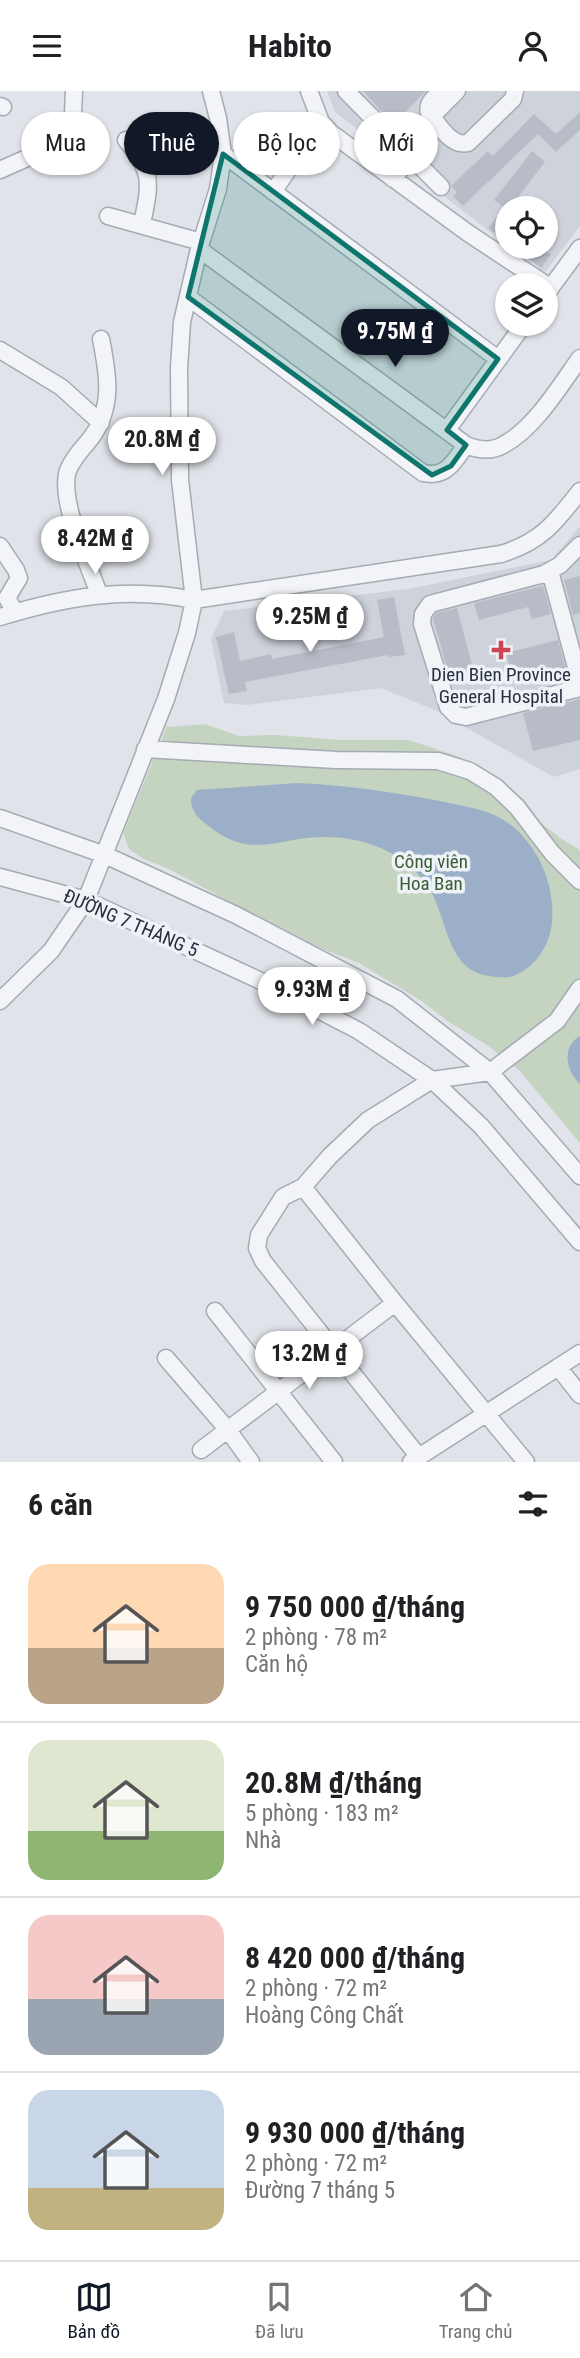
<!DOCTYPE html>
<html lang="vi">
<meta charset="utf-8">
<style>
:root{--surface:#fff;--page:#f2f2f2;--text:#202124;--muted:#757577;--line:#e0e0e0;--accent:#111827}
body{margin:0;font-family:"Roboto Condensed",sans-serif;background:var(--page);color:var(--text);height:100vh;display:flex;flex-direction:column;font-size:26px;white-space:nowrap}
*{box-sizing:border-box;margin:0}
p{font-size:23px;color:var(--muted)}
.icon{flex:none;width:38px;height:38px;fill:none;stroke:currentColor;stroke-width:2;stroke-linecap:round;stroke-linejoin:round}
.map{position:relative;height:1371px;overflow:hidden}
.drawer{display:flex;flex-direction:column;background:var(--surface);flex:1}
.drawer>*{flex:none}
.banner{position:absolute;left:21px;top:21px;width:539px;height:63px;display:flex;gap:14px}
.controls{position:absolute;left:495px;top:105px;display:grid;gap:14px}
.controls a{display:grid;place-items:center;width:63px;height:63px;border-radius:50%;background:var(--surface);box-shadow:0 2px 5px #0004;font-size:35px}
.price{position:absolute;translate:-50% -60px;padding:0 16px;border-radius:24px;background:#fff;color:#222;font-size:23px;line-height:46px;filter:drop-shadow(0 2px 4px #0008)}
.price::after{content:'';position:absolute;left:50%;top:42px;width:21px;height:16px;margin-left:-10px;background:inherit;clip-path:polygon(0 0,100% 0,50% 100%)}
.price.active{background:var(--accent);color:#fff}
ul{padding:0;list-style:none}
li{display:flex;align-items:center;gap:21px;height:175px;padding:0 28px}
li+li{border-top:2px solid var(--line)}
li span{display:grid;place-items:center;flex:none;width:196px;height:140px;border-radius:21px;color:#555}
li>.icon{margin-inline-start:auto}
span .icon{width:84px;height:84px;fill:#fffc;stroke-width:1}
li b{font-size:30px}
h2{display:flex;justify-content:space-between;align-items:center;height:84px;padding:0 28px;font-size:30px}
.pill{padding:0 24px;border-radius:32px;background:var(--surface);box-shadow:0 2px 5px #0004;font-size:24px;line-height:63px}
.pill.active{background:var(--accent);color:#fff}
header{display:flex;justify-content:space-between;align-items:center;height:91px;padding:0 28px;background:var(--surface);font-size:32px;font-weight:700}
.menu{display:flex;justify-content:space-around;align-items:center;height:98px;border-top:2px solid var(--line);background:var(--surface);font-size:19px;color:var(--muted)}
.menu a{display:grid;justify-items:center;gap:4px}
.menu .active{color:var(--accent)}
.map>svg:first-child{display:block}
</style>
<header><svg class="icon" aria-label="menu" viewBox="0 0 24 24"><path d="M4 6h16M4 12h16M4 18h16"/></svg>Habito<svg class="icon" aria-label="person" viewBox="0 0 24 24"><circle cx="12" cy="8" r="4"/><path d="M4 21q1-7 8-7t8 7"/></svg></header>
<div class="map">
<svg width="580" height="1371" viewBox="0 0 580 1371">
<rect width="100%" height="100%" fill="#e0e3e9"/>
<path fill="#ced2db" d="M 327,0 L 580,0 L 580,135 L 545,181 L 510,156 L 546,156 L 546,117 L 508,117 L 507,154 L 335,21 Z
M 580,435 L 580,678 L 554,686 L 435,619 L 381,597 L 247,614 L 224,612 L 211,548 L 224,520 L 408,498 L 551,469 Z"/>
<path fill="#c5d3c1" d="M 205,633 L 239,645 L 275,644 L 340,649 L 409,649 L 457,665 L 496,685 L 525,710 L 541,732 L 560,747 L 580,759 L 580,1052 L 519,979 L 487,954 L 449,931 L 420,909 L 359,872 L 307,852 L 169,778 L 142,767 L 129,758 L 123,742 L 167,635 L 173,636 Z"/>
<path fill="#9bafc9" d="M 298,692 C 346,694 393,701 440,710 C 461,715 482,717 500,727 C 535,746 556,792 552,831 C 550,855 534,879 510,886 C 504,887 495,886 489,885 C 445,879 448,824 427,794 C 415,777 397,763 378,756 C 361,749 344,746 326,746 C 280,745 253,770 210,736 C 198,727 191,721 191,707 L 197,699 Z
M 580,945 L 580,993 C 566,980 561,956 580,945 Z"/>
<path fill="#b7bcc6" d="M 363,0 L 426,0 L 393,33 Z
M 580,21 L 580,39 L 556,61 L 538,43 L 463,115 L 453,105 L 457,101 L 451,95 L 488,60 L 493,65 L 534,23 L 556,43 Z
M 532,60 L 545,71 L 508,119 L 494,109 Z
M 498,124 L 508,131 L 508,152 L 488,137 Z
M 513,156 L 540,156 L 551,164 L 541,177 Z
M 580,485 L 580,522 L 573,524 L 564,489 Z
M 543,495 L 551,523 L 532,528 L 528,516 L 479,529 L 474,512 Z
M 394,506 L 405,564 L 388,566 L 388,564 L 245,591 L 247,600 L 229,603 L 216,546 L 234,541 L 240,570 L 271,563 L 272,568 L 384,546 L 377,509 Z
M 457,517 L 475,585 L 451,592 L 433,527 L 436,522 Z
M 558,549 L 566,579 L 546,584 L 544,576 L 512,584 L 506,562 Z
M 580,608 L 580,649 L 533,660 L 523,622 Z"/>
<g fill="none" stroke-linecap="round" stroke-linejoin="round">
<defs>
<path id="minor" d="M 309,0 L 321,31 L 331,42 L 468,142 L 551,197
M 346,0 L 441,96
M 441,0 C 434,7 426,12 429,22 C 439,34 451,56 468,52 L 513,8 L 515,0
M 0,15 L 3,16
M 431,26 L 457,0
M 126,49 C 154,81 150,94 142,133
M 223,63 L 498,268
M 0,79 L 72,47 L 74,0
M 393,88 L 438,33
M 273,101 L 321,31
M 108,125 L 201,151
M 199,158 L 466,354 C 478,359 491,361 503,354 C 534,338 560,295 580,267
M 546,203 L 580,157
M 188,206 L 423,382 C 446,387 454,371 466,354
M 0,259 L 61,296 L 101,332
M 447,339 L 524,233
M 580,454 L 560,474 L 544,483 L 430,513 L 423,523 L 422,533 L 448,616 L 456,624 L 466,626 L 580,597
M 0,455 L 16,479 L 19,487 L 7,507 L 15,521
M 550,480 L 580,591
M 99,503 C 88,472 61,414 67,383 C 70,370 83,357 91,347 C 114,316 108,283 101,248
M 0,526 C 65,506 127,495 194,509 L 501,463 C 541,451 555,432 580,400
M 145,658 L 336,669 L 438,670 L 470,680 L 496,696 L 517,716 L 552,762 L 580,790
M 0,727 L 105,764 L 236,824 L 397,908 L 490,981 L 580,1085
M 0,786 L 86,809 L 278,898 L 359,940 L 432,989 L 481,1035 L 580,1151
M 0,910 L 51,860 L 86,809 L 166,608 L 187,542 L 194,509 L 180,389 L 179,277 L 182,231 L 199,158 L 218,98 L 223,63 L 218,27 L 211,0
M 303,1096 L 395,1212 L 526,1371
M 215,1220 L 334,1371
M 166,1267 L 228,1339 L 251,1371
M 558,1276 L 580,1304
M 201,1359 L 395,1212
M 419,1366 L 263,1170 L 257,1157 L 259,1144 L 283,1106 L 303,1096 L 330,1065 L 368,1029 L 432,989 L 490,981 L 557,930 L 580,897
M 411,1371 L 580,1262"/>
</defs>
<use href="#minor" stroke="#a5aab3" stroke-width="19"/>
<use href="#minor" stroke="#f2f4f7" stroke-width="16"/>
</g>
<path fill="#0f766e" fill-opacity="0.2" stroke="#0f766e" stroke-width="5" stroke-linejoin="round" d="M 223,63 L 498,268 L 447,339 L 466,354 L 451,375 L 432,384 L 188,206 Z"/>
<path fill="#ce4454" stroke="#eff2f6" stroke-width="2.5" d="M497.5 548.5h7v7h7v7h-7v7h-7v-7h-7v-7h7z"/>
<g text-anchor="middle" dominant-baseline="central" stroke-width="7" stroke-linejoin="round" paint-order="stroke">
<g font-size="19" fill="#283040" stroke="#eff2f6">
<text x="501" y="583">Dien Bien Province<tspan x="501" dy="22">General Hospital</tspan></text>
</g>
<g font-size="19" fill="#3c5c36" stroke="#eff2f6">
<text x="431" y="770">Công viên<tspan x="431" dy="22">Hoa Ban</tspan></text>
</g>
<g font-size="19" fill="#283040" stroke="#eff2f6">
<text transform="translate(131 832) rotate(23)">ĐƯỜNG 7 THÁNG 5</text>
</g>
</g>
</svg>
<div class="controls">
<a><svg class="icon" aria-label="locate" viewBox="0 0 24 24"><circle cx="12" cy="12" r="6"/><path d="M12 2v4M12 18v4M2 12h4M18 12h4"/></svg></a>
<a><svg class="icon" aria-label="layers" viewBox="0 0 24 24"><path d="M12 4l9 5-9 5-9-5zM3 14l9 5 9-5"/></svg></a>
</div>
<b class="price active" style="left:395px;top:278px">9.75M ₫</b>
<b class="price" style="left:162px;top:386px">20.8M ₫</b>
<b class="price" style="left:95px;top:485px">8.42M ₫</b>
<b class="price" style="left:310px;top:563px">9.25M ₫</b>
<b class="price" style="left:312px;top:936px">9.93M ₫</b>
<b class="price" style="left:309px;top:1300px">13.2M ₫</b>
<div class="banner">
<a class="pill">Mua</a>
<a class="pill active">Thuê</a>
<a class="pill">Bộ lọc</a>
<a class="pill">Mới</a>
</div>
</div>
<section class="drawer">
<h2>6 căn<svg class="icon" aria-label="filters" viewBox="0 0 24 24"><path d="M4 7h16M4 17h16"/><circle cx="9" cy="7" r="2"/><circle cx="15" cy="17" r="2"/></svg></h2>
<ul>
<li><span style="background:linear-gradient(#ffd9b3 60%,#b9a48a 0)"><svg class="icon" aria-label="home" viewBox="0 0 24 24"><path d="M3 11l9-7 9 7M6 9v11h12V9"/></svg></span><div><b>9 750 000 ₫/tháng</b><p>2 phòng · 78 m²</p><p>Căn hộ</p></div></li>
<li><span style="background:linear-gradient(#dfe7d0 65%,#8fb573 0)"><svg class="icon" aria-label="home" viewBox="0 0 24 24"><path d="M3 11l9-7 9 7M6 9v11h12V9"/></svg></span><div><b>20.8M ₫/tháng</b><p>5 phòng · 183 m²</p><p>Nhà</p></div></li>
<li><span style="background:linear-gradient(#f6c9c9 60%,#9aa5b1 0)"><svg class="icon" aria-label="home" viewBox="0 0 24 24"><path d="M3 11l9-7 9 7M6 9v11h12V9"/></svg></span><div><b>8 420 000 ₫/tháng</b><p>2 phòng · 72 m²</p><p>Hoàng Công Chất</p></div></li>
<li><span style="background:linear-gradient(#c9d6e8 70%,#c2b280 0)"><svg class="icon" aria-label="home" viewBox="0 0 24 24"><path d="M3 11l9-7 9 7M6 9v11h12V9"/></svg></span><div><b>9 930 000 ₫/tháng</b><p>2 phòng · 72 m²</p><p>Đường 7 tháng 5</p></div></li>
</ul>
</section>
<nav class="menu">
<a class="active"><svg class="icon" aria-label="map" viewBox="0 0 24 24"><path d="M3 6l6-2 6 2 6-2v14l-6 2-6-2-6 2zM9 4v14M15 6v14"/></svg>Bản đồ</a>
<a><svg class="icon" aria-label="saved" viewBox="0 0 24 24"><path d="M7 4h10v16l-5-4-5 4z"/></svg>Đã lưu</a>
<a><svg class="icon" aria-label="home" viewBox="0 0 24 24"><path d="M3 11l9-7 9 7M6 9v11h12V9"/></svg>Trang chủ</a>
</nav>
